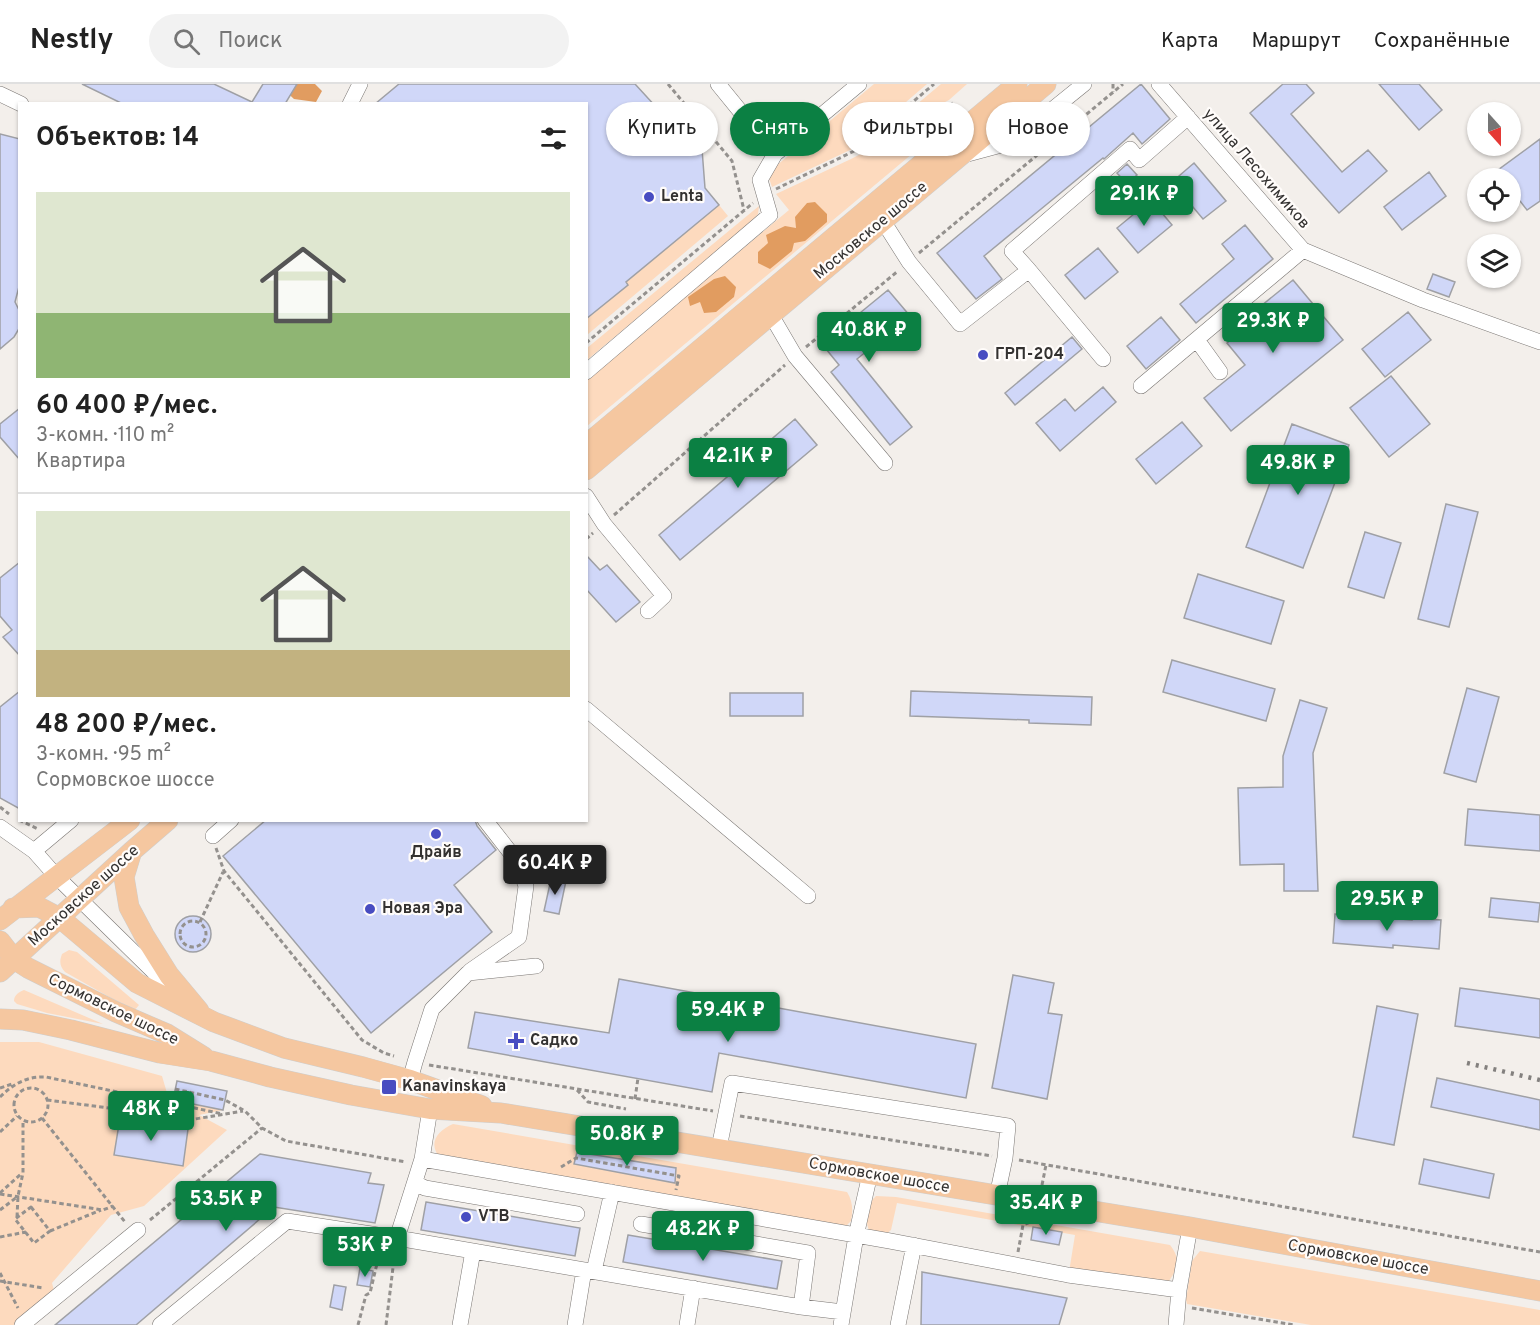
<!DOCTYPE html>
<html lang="ru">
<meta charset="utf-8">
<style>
:root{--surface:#fff;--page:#f2f2f2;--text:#222;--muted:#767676;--line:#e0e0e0;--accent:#0b8043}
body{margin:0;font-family:Overpass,sans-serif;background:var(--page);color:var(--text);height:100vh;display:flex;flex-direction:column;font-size:22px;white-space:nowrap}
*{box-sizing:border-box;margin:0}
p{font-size:20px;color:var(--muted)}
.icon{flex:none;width:33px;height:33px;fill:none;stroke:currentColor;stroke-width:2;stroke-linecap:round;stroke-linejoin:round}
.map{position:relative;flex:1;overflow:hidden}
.drawer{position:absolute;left:18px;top:18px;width:570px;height:720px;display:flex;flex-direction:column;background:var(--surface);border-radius:0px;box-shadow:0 2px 4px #0004}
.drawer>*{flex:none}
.guide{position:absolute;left:606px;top:18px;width:570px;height:54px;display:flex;gap:12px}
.needle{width:39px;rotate:159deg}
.tools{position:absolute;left:1467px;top:18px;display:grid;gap:12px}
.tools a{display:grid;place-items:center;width:54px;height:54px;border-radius:50%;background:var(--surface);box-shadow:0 2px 4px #0004;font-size:30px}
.price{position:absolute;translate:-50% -51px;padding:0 14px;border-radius:6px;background:var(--accent);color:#fff;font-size:20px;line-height:39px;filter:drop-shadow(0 2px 3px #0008)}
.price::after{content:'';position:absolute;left:50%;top:36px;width:18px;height:14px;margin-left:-9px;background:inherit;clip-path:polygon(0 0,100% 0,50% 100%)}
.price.current{background:#222;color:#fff}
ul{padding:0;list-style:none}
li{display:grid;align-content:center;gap:12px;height:318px;padding:0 18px}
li+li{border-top:2px solid var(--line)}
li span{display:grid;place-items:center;height:186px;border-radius:0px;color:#555}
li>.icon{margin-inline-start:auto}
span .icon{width:108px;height:108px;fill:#fffc;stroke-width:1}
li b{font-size:26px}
h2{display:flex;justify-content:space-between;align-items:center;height:72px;padding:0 18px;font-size:26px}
.tag{padding:0 21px;border-radius:27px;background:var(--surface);box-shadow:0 2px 4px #0004;font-size:21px;line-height:54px}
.tag.current{background:var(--accent);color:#fff}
header{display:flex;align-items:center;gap:36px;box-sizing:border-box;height:84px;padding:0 30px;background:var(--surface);border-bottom:2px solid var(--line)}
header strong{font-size:28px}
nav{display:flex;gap:33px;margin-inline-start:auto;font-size:21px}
.search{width:420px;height:54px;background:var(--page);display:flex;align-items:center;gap:15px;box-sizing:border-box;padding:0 21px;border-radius:33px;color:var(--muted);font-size:22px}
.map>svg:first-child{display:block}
</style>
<header>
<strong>Nestly</strong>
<div class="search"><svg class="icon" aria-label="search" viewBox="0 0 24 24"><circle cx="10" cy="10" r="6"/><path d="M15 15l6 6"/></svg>Поиск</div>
<nav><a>Карта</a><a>Маршрут</a><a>Сохранённые</a></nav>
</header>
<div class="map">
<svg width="1540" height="1241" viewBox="0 0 1540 1241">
<rect width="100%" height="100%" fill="#f3efeb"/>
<path fill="#fddabe" d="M 874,0 L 927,0 L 850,66 L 772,103 L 769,94 L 776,82 Z
M 941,0 L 967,0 L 949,16 L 879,52 Z
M 954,22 L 943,44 L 587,342 L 587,295 L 789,126 L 776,110 L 851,75 Z
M 719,121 L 728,132 L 587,251 L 587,235 L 628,201 L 626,198 Z
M 759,122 L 758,130 L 752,138 L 587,276 L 587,264 Z
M 69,866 L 77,868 L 139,921 L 134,927 L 65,888 C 60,882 59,878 62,870 Z
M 24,906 L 103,940 L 47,929 L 17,920 L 14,917 C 14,911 19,908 24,906 Z
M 0,958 L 39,958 L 162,992 L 167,1009 L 173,1016 L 223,1026 L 199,1031 L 227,1046 L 144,1122 L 111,1131 L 52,1199 L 55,1210 L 18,1241 L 0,1241 Z
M 453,1040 L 847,1108 C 853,1118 853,1126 851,1137 L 846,1142 L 840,1144 L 441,1075 C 427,1060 437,1047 453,1040 Z
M 876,1112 L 896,1113 L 1170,1161 C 1181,1175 1178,1184 1169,1197 L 1069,1188 L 1075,1151 L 897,1119 L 891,1146 L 885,1151 L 870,1148 C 864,1137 866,1121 876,1112 Z
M 1200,1167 L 1540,1226 L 1540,1241 L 1311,1241 L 1187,1220 L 1186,1216 L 1192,1177 Z"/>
<path fill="#e19c60" d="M 278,0 L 315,0 L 322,7 L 316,18 L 294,15 Z
M 815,118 L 827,130 L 827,138 L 805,157 L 794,159 L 792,167 L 770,185 L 758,179 L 758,168 L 768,159 L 766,151 L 785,142 L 796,144 L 795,133 L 807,119 Z
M 725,192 L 736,203 L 734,213 L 716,228 L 704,229 L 700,218 L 690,222 L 688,213 L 714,195 Z"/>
<path fill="#d0d7f8" stroke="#9fa0a5" stroke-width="1.5" d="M 82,0 L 214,0 L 252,18 L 263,0 L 297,0 L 285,20 L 123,20 Z
M 399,0 L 635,0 L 657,24 L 702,65 L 705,104 L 719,121 L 626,198 L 628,201 L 586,235 L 586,20 L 375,20 Z
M 1141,0 L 1170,35 L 1142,60 L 1133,49 L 1104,75 L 1103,74 L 984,172 L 1002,195 L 976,215 L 937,169 Z
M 1283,0 L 1306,0 L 1314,9 L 1291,30 L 1342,88 L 1368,66 L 1387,87 L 1339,129 L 1250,29 Z
M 1379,0 L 1419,0 L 1442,26 L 1419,46 Z
M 0,50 L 20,55 L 20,199 L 15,218 L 20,228 L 20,243 L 14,253 L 0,265 Z
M 1540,55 L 1540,117 L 1527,126 L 1510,104 L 1510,94 L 1504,94 L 1498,86 Z
M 1194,79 L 1226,117 L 1203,135 L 1172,98 Z
M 1127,80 L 1137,91 L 1127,100 L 1117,89 Z
M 1429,88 L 1446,112 L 1402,146 L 1384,123 Z
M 1151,116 L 1172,141 L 1138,169 L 1117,144 Z
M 1245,141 L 1273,175 L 1196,239 L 1180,220 L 1234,175 L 1222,160 Z
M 1098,164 L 1118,188 L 1085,215 L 1065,191 Z
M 1433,190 L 1455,198 L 1449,213 L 1427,205 Z
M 1293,196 L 1343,256 L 1231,347 L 1204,314 L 1245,281 L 1227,259 L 1261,232 L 1256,226 Z
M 888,206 L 910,232 L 857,275 L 912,343 L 890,361 L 831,288 L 839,281 L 822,260 Z
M 1408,228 L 1431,256 L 1385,293 L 1362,265 Z
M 1161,233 L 1180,256 L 1146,285 L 1127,262 Z
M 1072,253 L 1082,265 L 1015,321 L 1005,309 Z
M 1391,292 L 1430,340 L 1389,373 L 1350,324 Z
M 1103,303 L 1116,318 L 1060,367 L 1036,339 L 1065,315 L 1075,327 Z
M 20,324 L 20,376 L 0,353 L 0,340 Z
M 795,335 L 817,361 L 680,476 L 659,451 Z
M 1182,338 L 1202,362 L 1156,400 L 1136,375 Z
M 1292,340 L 1349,361 L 1303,484 L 1246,463 Z
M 1446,420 L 1478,428 L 1449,543 L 1418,535 Z
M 1365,448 L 1401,459 L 1384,514 L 1348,503 Z
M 586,471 L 600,486 L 607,481 L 640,518 L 616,538 L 586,505 Z
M 20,478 L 20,572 L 3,553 L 12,546 L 0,532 L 0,494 Z
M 1198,490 L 1284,517 L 1271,560 L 1184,534 Z
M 1172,576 L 1275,605 L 1266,637 L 1163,608 Z
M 1467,604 L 1499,613 L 1476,698 L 1444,689 Z
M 20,607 L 20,725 L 0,714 L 0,623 Z
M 911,607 L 1092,613 L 1091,641 L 1029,639 L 1029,636 L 910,632 Z
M 730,609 L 803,609 L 803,632 L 730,632 Z
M 1300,616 L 1327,624 L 1313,669 L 1318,807 L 1284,807 L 1284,780 L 1240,781 L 1238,704 L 1283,703 L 1283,672 Z
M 1468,725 L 1540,731 L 1540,767 L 1465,761 Z
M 266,736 L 475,736 L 477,742 L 496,766 L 454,801 L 492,848 L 371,949 L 223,772 Z
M 551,795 L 566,797 L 559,830 L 544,827 Z
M 1491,814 L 1540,819 L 1538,838 L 1489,833 Z
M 1335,830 L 1412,836 L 1412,834 L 1441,836 L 1439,865 L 1393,861 L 1393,864 L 1333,859 Z
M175 850a18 18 0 1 1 36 0a18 18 0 1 1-36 0Z
M 1013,891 L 1054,899 L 1048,929 L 1062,931 L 1047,1015 L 992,1004 Z
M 619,895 L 976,960 L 966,1014 L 719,969 L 712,1008 L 468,964 L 475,928 L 609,949 Z
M 1460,904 L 1540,915 L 1540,954 L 1455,942 Z
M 1377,922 L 1418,930 L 1394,1061 L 1353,1053 Z
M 1437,994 L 1540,1016 L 1540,1046 L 1431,1023 Z
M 177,997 L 227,1007 L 223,1026 L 173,1016 Z
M 120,1034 L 188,1045 L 183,1082 L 114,1071 Z
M 577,1068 L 676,1084 L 675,1099 L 574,1080 Z
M 260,1070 L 371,1089 L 368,1099 L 384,1101 L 375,1139 L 274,1123 L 136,1241 L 55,1241 Z
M 1424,1075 L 1494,1090 L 1489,1114 L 1419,1100 Z
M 426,1118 L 580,1144 L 575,1172 L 421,1146 Z
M 1033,1143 L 1062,1148 L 1059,1161 L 1031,1156 Z
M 628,1151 L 782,1177 L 777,1205 L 623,1178 Z
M 360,1184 L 373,1187 L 370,1203 L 357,1201 Z
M 922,1188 L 1067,1214 L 1059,1241 L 921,1241 Z
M 334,1201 L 346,1203 L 342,1226 L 330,1223 Z"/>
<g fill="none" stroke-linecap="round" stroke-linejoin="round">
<defs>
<path id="minor" d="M 718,0 L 775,70
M 1159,0 L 1303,166 L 1423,216 L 1540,258
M 0,10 L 21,20
M 350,20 L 360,0
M 964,71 L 1005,60 L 1016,55 L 1084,0
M 883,137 L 909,178 L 960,240 L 1029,186 L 1012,167 L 1130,65 L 1139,76 L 1188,33
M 1029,186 L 1103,275
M 771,231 L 795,272 L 885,379
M 1197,256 L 1220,288
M 586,288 L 770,131 L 760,96 L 775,70 L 859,0
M 1141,302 L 1303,166
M 586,412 L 604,440 L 664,512 L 648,527
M 586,625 L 808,812
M 0,743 L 34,767 L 57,793 L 158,892 L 175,918
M 213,752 L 231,736
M 34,767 L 71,736
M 470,887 L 519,853 L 526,802 L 517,777 L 485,736
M 410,996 L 415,978 L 432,925 L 468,889 L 536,882
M 430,1025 L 422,1075 L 397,1154 L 801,1223 L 843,1228
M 719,1064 L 732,999 L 1008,1042 L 1005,1074 L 997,1112
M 422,1075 L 890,1157 L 1068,1191 L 1179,1206 L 1176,1241
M 415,1099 L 425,1104 L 577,1130
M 641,1140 L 808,1169 L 801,1223
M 594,1187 L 612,1108
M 1179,1206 L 1190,1143
M 22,1241 L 138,1146
M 160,1241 L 287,1137 L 397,1154
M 460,1241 L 473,1167
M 575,1241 L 584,1186
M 687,1241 L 693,1204
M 841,1241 L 856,1152 L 870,1090
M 898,1241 L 914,1161"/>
<path id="major" d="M 586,361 L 1017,0
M 586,386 L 1046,0
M 131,770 L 124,793 L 129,823 L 144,851 L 169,891 L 199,927
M 13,824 L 39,823 L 60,834 L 137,899 L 214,938 L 284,964 L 363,983 L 410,996 L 482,1022
M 0,836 L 130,736
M 0,857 L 14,875 L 28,884 L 116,928 L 167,950 L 204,973
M 0,888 L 131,768 L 168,736
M 0,935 L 23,936 L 71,946 L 160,969 L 211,977 L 270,993 L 351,1011 L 430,1025 L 501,1029 L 1190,1143 L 1540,1207"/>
</defs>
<use href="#minor" stroke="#7a7673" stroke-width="16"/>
<use href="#major" stroke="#cececd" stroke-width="21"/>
<path stroke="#94918e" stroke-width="3" stroke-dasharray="4.5 3" stroke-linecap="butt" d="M 668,0 L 732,77 L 744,126
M 1113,0 L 1113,8
M 695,59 L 708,49
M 857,65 L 934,0
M 776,105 L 953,19
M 919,169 L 1123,0
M 586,259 L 753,119
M 806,263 L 898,187
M 614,431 L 785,281
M 586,455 L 593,449
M 0,723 L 9,730
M 19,736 L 38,745
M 216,764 L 224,787 L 362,956 L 384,969 L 394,972
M180 850a13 13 0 1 1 26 0a13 13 0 1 1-26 0Z
M 200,838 L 223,788
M 429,981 L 713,1027
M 0,1004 L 12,1000
M14 1021a17 17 0 1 1 34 0a17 17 0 1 1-34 0Z
M 175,1005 L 225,1016 L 245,1027 L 262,1044 L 286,1057 L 406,1078
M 577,1006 L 588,1018 L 626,1025
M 0,1013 C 13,1000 27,992 46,993 L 223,1030
M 635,1015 L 638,994
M 47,1016 L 195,1035 L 243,1027
M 740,1032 L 992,1072
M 42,1034 L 125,1138
M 0,1048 L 17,1032
M 1019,1076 L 1540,1168
M 561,1083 L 576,1074 L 679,1092 L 676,1106
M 1042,1101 L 1046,1081
M 0,1109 L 21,1090
M 0,1110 L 103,1126 L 113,1122
M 31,1123 L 50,1147 L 34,1159 L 15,1135 Z
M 0,1126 L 17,1113
M 17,1133 L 18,1112 L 23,1089 L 23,1037
M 150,1136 L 262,1044
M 50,1147 L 101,1126
M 0,1153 L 26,1148
M 1018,1168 L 1023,1141 L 1033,1137 L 1034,1133
M 0,1189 L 18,1224
M 0,1197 L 43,1204
M 1192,1224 L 1294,1241
M 358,1241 L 366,1211 L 370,1209 L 380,1167
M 386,1241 L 395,1167"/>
<use href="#minor" stroke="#fff" stroke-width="15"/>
<use href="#major" stroke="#f5c7a0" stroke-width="20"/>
<path stroke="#83807e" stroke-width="4.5" stroke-dasharray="3 6" stroke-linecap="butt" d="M 1467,979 L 1540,996"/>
</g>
<g fill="#484cc1" stroke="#fffcfa" stroke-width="2">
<circle cx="649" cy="113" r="6"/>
<circle cx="983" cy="271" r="6"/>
<circle cx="436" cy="750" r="6"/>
<circle cx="370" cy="825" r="6"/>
<path d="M513 948h6v6h6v6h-6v6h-6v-6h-6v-6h6z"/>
<rect x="381" y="995" width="16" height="16" rx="3"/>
<circle cx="466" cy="1133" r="6"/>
</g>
<g text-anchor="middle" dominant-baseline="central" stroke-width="4.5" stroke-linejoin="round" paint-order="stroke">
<g font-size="16" fill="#333130" stroke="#fffcfa">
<text transform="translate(1256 85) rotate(49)">улица Лесохимиков</text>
<text transform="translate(871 147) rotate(-40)">Московское шоссе</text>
<text transform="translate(84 812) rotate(-42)">Московское шоссе</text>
<text transform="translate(113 926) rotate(26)">Сормовское шоссе</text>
<text transform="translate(879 1092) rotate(10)">Сормовское шоссе</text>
<text transform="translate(1358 1174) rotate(10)">Сормовское шоссе</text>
</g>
<g font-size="16" font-weight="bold" fill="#333130" stroke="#fffcfa" text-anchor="start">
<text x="661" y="113">Lenta</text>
<text x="995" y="271">ГРП-204</text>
<text x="436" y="769" text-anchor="middle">Драйв</text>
<text x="382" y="825">Новая Эра</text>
<text x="530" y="957">Садко</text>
<text x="402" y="1003">Kanavinskaya</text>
<text x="478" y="1133">VTB</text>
</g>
</g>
</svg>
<div class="tools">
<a><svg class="needle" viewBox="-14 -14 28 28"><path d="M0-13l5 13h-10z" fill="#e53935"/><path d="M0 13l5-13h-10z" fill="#767676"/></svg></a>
<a><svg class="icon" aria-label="locate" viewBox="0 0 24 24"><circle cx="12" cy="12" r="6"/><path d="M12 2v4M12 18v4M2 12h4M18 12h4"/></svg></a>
<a><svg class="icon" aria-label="layers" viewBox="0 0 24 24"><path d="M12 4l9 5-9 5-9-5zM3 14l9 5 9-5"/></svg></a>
</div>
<b class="price" style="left:1144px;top:143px">29.1K ₽</b>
<b class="price" style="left:1273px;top:270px">29.3K ₽</b>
<b class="price" style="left:869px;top:279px">40.8K ₽</b>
<b class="price" style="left:738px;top:405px">42.1K ₽</b>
<b class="price" style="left:1298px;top:412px">49.8K ₽</b>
<b class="price current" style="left:555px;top:812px">60.4K ₽</b>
<b class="price" style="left:1387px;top:848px">29.5K ₽</b>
<b class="price" style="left:728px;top:959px">59.4K ₽</b>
<b class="price" style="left:151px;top:1058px">48K ₽</b>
<b class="price" style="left:627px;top:1083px">50.8K ₽</b>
<b class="price" style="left:226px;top:1148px">53.5K ₽</b>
<b class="price" style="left:1046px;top:1152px">35.4K ₽</b>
<b class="price" style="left:703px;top:1178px">48.2K ₽</b>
<b class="price" style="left:365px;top:1194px">53K ₽</b>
<div class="guide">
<a class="tag">Купить</a>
<a class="tag current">Снять</a>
<a class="tag">Фильтры</a>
<a class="tag">Новое</a>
</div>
<section class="drawer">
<h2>Объектов: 14<svg class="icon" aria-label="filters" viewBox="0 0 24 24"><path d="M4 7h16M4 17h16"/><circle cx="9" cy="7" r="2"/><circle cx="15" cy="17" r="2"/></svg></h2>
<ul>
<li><span style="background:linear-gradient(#dfe7d0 65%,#8fb573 0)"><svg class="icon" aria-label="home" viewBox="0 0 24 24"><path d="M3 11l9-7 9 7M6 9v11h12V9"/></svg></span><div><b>60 400 ₽/мес.</b><p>3-комн. · 110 m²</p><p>Квартира</p></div></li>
<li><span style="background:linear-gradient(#dfe7d0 75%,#c2b280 0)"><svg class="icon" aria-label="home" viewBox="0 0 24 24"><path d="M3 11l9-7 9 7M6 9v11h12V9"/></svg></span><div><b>48 200 ₽/мес.</b><p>3-комн. · 95 m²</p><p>Сормовское шоссе</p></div></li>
</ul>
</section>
</div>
